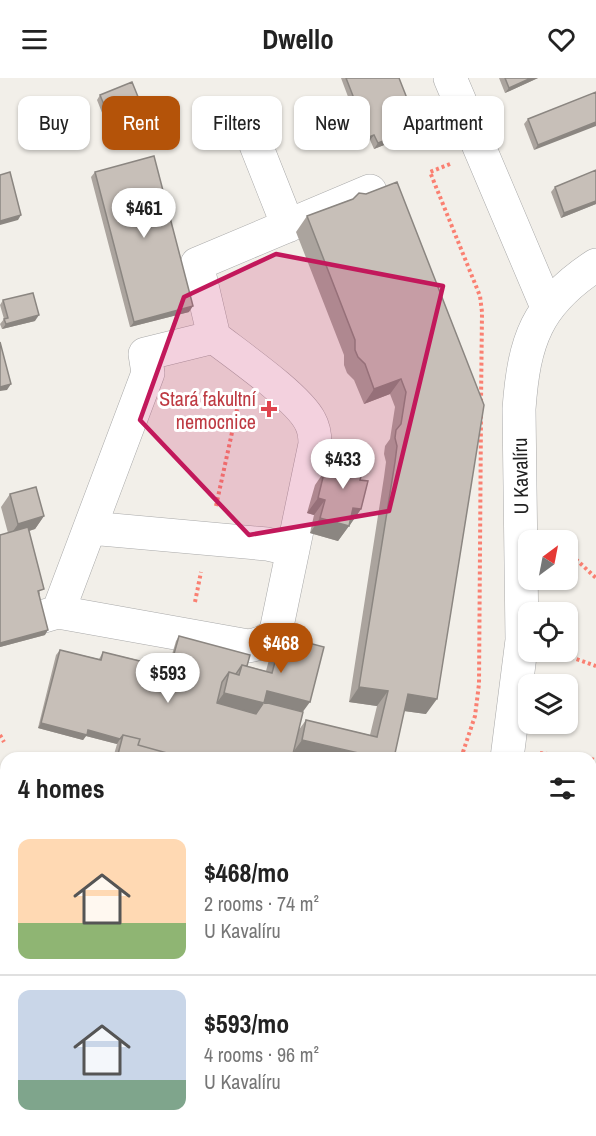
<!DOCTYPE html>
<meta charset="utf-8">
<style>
:root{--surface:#fff;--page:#f6f6f6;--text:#222;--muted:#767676;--line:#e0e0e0;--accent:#b45309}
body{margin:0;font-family:"Archivo Narrow",sans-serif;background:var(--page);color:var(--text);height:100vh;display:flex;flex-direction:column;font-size:22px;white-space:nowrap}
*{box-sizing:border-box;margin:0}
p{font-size:20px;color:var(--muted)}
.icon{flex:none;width:33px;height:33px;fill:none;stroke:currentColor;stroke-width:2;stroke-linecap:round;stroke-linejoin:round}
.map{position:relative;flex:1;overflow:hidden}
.details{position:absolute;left:0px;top:674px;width:597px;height:386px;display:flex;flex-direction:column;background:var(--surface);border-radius:18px 18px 0 0;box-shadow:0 2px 4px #0004}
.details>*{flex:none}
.guide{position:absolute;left:18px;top:18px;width:561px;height:54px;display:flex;gap:12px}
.needle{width:39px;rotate:32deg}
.buttons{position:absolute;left:518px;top:452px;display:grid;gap:12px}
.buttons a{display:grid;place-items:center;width:60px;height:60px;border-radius:12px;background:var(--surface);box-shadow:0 2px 4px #0004;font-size:30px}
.price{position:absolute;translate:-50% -51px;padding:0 14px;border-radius:21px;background:#fff;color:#222;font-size:20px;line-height:39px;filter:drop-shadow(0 2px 3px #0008)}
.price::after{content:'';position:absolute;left:50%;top:36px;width:18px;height:14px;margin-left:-9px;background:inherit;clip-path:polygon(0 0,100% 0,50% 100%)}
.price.on{background:var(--accent);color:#fff}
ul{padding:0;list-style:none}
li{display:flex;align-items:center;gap:18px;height:150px;padding:0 18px}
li+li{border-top:2px solid var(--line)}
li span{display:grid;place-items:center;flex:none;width:168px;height:120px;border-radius:12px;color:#555}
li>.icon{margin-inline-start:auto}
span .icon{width:72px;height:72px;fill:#fffc;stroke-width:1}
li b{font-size:26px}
h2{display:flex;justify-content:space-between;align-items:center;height:72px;padding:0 18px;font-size:26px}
.tag{padding:0 21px;border-radius:12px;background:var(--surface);box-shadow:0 2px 4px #0004;font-size:21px;line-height:54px}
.tag.on{background:var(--accent);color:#fff}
header{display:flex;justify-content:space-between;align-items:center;height:78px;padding:0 18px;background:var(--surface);font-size:27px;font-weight:700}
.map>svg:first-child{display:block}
</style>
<header><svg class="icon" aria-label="menu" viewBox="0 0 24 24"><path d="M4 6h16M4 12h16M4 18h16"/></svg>Dwello<svg class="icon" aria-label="heart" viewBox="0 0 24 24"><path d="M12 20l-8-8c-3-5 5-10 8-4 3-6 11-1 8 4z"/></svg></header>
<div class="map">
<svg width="596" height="1058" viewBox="0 0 596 1058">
<defs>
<pattern id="park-dots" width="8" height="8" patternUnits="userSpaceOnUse" patternTransform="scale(1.5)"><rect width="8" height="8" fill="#c8facc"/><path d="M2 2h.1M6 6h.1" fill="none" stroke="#acd6af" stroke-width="1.8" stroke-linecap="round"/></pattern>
<pattern id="water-ripples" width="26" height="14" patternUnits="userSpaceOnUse" patternTransform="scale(1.5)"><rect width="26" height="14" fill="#aad3df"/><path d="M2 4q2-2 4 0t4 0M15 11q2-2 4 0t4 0" fill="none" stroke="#92b5bf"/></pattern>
</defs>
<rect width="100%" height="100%" fill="#f2efe9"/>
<path fill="url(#park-dots)" d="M 591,695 L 596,700 L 596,1024 L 591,1024 Z"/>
<path fill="url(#water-ripples)" d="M 596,1032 L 596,1058 L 0,1058 L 6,1053 L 591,1053 L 591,1033 Z"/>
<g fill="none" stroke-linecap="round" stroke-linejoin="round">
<defs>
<path id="minor" d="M 450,0 L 547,229
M 250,52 L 288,148
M 214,259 L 197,186 L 370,113
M 90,450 L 267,466 L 293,472
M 0,551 L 58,534 L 248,568 C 260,566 269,563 276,553 L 315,366 C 315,358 314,350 310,343 C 298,319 237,277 214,259 L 145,276 L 148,295 L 58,534
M 507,680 L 522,562 L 519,331 C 524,263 536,226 596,187
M 0,826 L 6,824
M 0,952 L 6,997
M 13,1053 L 14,1058"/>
</defs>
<use href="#minor" stroke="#a9a9a9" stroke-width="34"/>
<path stroke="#fa8072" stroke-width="4" stroke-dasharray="3 3" stroke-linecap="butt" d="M 450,86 L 430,94 L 480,218 L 482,234 L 481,325
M 216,428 L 238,327 L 235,318
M 567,473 L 596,500
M 195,524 L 201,494
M 554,573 L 596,588
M 0,657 L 4,664
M 540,675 L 575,680
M 461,680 L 475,638 L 479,606 L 481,338
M 591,681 L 596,682"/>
<use href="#minor" stroke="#fff" stroke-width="33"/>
</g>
<path fill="#aba49e" d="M 341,0 L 399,0 L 412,33 L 425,47 L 422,52 L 374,71 L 370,62 L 365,64 Z
M 499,0 L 538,0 L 505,15 Z
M 596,14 L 534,72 L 524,46 L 528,41 Z
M 100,17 L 141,41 L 110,55 L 97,22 Z
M 596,92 L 596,126 L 561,140 L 551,114 L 555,109 Z
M 95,94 L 189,234 L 130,249 L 91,99 Z
M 397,104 L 426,636 L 404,633 L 394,680 L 302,680 L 292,677 L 292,680 L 113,680 L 117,666 L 86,658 L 83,662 L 38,650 L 56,577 L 60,572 L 99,581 L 103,574 L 151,585 L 153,583 L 156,584 L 160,580 L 170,583 L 176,563 L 179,558 L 247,588 L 266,593 L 271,574 L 282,558 L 303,634 L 298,653 L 306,642 L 370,657 L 377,628 L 349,624 L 384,399 L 386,384 L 384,376 L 385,368 L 390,361 L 395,329 L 390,316 L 364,326 L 354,302 L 347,295 L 344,287 L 344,277 L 296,154 L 307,138 Z
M 3,222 L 35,243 L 2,251 L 0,246 L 4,241 L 0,227 Z
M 337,375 L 360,402 L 361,431 L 338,463 L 310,455 L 314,437 L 307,435 L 315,407 Z
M 10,416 L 44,438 L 35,451 L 29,453 L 40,516 L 39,517 L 45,557 L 0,569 L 0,457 L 8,455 L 1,429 Z"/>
<path fill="#8b8681" d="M 531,0 L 538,0 L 505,15 L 509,10 Z
M 145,36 L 141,41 L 110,55 L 113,49 Z
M 596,44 L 596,48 L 534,72 L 538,67 Z
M 425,47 L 422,52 L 374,71 L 378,65 Z
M 374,57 L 370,62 L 365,64 L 369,59 Z
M 596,123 L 596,126 L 561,140 L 564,135 Z
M 21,137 L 18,142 L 0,147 L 0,143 Z
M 193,228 L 189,234 L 130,249 L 134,244 Z
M 39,237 L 35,243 L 2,251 L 6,246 Z
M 401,301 L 390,316 L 364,326 L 374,311 Z
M 11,306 L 7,312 L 0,313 L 0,309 Z
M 318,420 L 325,422 L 314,437 L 307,435 Z
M 353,430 L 361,431 L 350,447 L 343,445 Z
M 44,438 L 35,451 L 9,459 L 18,446 Z
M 320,440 L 349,448 L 338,463 L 310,455 Z
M 48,552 L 45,557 L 0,569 L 0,565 Z
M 359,609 L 388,613 L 377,628 L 349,624 Z
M 267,613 L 310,624 L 299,639 L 253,641 L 213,630 L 224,615 Z
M 408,616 L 437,621 L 426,636 L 397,632 Z
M 41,645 L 88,652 L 120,661 L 117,666 L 86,658 L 83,662 L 38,650 Z
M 302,662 L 380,680 L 302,680 L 291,677 Z"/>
<path fill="#c7bfb8" stroke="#8b8681" stroke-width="1.5" d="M 346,0 L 399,0 L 412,33 L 419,31 L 425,47 L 378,65 L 374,57 L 369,59 Z
M 505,0 L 531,0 L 509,10 Z
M 132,4 L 145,36 L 113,49 L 100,17 Z
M 596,14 L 596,44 L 538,67 L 528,41 Z
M 154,78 L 193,228 L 134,244 L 95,94 Z
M 596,92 L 596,123 L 564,135 L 555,109 Z
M 10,94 L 21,137 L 0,143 L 0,97 Z
M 397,104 L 484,327 L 437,621 L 408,616 L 394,680 L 380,680 L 302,662 L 306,642 L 377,659 L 388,613 L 359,609 L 395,384 L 397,368 L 395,360 L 396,352 L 401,346 L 406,314 L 401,301 L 374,311 L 365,286 L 358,279 L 355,272 L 355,262 L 307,138 L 353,121 L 359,115 L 366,116 Z
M 33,215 L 39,237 L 6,246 L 4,241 L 8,240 L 3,222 Z
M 0,264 L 11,306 L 0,309 Z
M 337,375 L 365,383 L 360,402 L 368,403 L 361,431 L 353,430 L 349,448 L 320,440 L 325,422 L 318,420 L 325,391 L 333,393 Z
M 36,409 L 44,438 L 18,446 L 10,416 Z
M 28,449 L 44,511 L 38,513 L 48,552 L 0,565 L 0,457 Z
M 179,558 L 250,577 L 247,588 L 242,587 L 236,596 L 229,594 L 222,604 L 217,625 L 256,636 L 264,624 L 303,634 L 292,680 L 208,680 L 208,678 L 195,675 L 192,680 L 185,680 L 138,667 L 140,661 L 123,657 L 120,661 L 88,652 L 87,657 L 41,645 L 60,572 L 101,582 L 103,574 L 152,586 L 153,583 L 158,585 L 160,580 L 172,583 Z
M 282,558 L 324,569 L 310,624 L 267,613 L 264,625 L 224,615 L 229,594 L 239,597 L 242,587 L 272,595 Z
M 123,657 L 140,661 L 138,667 L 185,680 L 117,680 Z
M 195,675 L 208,678 L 208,680 L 194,680 Z"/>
<path fill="#c2185b" fill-opacity="0.2" stroke="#c2185b" stroke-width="4.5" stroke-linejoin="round" d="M 276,176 L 443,208 L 389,433 L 249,457 L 140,342 L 184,219 Z"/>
<path fill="#e0444e" stroke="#fff" stroke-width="2" d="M266 322h6v6h6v6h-6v6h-6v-6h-6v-6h6z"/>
<g text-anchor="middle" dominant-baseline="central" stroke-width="6" stroke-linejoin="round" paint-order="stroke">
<g font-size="20" fill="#be3a42" stroke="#fff" text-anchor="end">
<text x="256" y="320">Stará fakultní<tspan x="256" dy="23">nemocnice</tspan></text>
</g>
<g font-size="20" fill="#222" stroke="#fff">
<text transform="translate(520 398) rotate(-91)">U Kavalíru</text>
</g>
</g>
</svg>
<div class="buttons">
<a><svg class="needle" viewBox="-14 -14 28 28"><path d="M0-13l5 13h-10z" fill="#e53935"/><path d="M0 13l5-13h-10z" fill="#767676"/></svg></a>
<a><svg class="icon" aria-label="locate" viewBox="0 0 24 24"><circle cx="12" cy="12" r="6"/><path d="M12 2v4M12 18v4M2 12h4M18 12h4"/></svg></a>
<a><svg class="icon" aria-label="layers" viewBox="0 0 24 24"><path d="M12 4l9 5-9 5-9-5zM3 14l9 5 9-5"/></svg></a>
</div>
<b class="price" style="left:144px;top:161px">$461</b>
<b class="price" style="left:343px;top:412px">$433</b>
<b class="price on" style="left:281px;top:596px">$468</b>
<b class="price" style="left:168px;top:626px">$593</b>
<div class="guide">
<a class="tag">Buy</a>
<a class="tag on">Rent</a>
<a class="tag">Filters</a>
<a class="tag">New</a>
<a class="tag">Apartment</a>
</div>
<section class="details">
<h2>4 homes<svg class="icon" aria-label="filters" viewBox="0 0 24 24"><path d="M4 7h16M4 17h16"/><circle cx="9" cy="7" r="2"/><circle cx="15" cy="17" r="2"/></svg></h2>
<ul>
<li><span style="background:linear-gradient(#ffd9b3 70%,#8fb573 0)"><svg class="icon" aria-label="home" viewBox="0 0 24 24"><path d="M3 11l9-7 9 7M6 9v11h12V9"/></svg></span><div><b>$468/mo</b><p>2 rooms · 74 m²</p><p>U Kavalíru</p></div></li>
<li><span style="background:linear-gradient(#c9d6e8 75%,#7fa58c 0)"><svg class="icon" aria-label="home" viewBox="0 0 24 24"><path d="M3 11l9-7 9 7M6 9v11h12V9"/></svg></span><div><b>$593/mo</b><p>4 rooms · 96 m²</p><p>U Kavalíru</p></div></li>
</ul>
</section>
</div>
